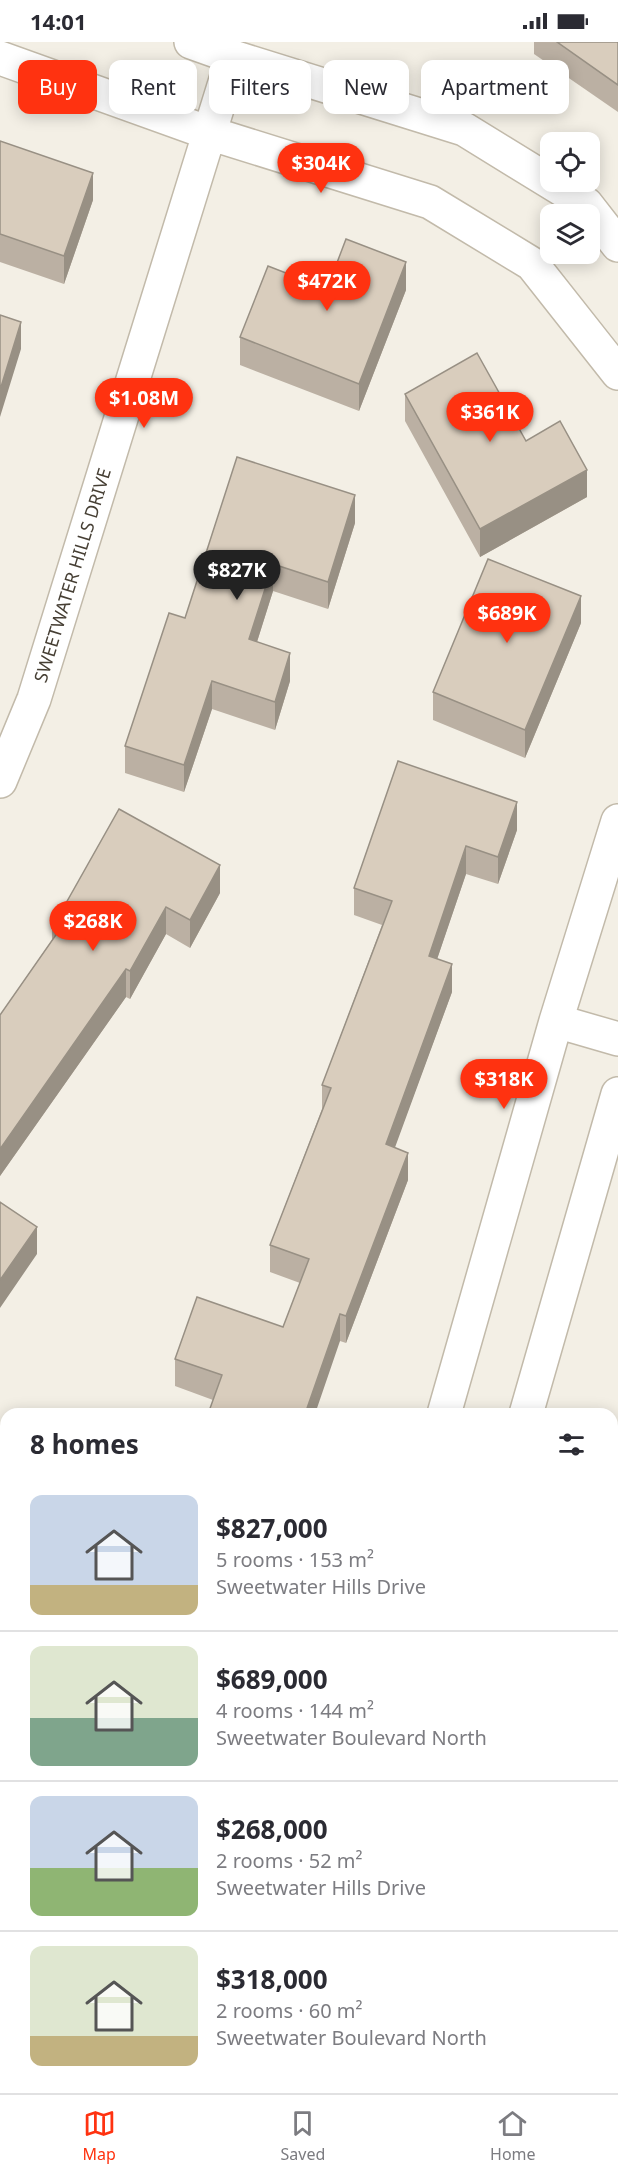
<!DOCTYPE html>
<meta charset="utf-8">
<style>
:root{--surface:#fff;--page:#f2f2f3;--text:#2b2b33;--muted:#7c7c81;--line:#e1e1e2;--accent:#ff3210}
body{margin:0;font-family:"Noto Sans",sans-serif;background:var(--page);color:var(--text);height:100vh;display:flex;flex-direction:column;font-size:22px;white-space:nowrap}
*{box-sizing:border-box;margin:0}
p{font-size:20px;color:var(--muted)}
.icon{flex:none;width:33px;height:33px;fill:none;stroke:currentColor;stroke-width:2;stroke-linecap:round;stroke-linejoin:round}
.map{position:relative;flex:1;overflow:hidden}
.sheet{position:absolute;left:0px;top:1366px;width:618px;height:686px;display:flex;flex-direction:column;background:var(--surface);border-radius:18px 18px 0 0;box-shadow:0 3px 15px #0003}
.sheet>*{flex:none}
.top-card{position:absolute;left:18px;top:18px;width:582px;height:54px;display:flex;gap:12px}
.fabs{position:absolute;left:540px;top:90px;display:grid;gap:12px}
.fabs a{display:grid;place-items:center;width:60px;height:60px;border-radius:12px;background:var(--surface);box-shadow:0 3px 15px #0003;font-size:30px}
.price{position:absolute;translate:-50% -51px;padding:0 14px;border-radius:21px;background:var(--accent);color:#fff;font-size:20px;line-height:39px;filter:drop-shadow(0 2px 3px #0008)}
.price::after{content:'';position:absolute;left:50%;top:36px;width:18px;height:14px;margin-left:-9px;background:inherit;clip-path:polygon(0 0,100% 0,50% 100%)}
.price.current{background:#222;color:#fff}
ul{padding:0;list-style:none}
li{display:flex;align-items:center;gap:18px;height:150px;padding:0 30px}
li+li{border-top:2px solid var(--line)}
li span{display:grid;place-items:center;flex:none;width:168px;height:120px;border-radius:12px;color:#555}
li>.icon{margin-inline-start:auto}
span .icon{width:72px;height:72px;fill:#fffc;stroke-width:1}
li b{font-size:26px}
h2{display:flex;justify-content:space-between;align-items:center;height:72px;padding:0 30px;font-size:26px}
.pill{padding:0 21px;border-radius:12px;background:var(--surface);box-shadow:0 3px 15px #0003;font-size:21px;line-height:54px}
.pill.current{background:var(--accent);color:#fff}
.status{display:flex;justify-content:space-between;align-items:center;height:42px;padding:0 30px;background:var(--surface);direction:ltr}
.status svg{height:16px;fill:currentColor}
.tabs{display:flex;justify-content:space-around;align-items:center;height:84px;border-top:2px solid var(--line);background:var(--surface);font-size:16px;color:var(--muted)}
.tabs a{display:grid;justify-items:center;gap:3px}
.tabs .current{color:var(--accent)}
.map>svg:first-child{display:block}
</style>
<div class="status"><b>14:01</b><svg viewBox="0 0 49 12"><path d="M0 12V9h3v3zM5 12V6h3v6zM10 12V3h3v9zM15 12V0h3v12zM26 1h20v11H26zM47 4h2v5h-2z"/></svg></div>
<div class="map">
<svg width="618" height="2051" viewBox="0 0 618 2051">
<rect width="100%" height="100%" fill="#f3efe5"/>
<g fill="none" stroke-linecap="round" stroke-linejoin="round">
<defs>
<path id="minor" d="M 191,0 L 233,15 L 464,87 L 586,162 L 618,203
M 0,16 L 209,91 L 430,160 L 532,222 L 618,331
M 0,739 L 34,657 L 233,15
M 556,979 L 618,997
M 444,1372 L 556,979 L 618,779
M 526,1372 L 618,1052
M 612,1708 L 618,1710
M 0,1991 L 6,1996
M 77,2046 L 84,2051
M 173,2051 L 176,2046
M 266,2051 L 269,2046"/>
</defs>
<use href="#minor" stroke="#c2baaa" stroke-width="36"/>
<use href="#minor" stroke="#fff" stroke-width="33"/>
</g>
<path fill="#bbb0a3" d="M 534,0 L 618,0 L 618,70 L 534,12 Z
M 0,99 L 93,158 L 64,242 L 0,220 Z
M 327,247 L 406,248 L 359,369 L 240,323 L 240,295 Z
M 405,352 L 526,399 L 587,455 L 480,515 L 405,379 Z
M 237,415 L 355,481 L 328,567 L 273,549 L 257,600 L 290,639 L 275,688 L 212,667 L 184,750 L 125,731 L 125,704 L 185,576 Z
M 581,581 L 525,716 L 433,678 L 433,650 Z
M 398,719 L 517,788 L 498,842 L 466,832 L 437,917 L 452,950 L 394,1106 L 408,1138 L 346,1301 L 340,1299 L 213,1358 L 175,1344 L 175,1317 L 283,1285 L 300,1241 L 270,1230 L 270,1203 L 322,1067 L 322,1043 L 382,883 L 354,873 L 354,846 Z
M 220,851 L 190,906 L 166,892 L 130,957 L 126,955 L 0,1134 L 0,973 L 52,898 L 52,886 Z
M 618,1413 L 618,1575 L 612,1574 L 612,1440 Z
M 0,1687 L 6,1691 L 6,1839 L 0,1835 Z"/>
<path fill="#989084" d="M 93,131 L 93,158 L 64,242 L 64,214 Z
M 406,220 L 406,248 L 359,369 L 359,342 Z
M 21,280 L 21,307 L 0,375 L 0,348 Z
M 587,428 L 587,455 L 480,515 L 480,487 Z
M 355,453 L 355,481 L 328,567 L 328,540 Z
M 273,522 L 273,549 L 249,625 L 249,597 Z
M 581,554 L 581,581 L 525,716 L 525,688 Z
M 290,611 L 290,639 L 275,688 L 275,660 Z
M 212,639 L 212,667 L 184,750 L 184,723 Z
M 517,760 L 517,788 L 498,842 L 498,815 Z
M 466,804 L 466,832 L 429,941 L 429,914 Z
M 220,823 L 220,851 L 190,906 L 190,878 Z
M 166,865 L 166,892 L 130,957 L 130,929 Z
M 452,922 L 452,950 L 386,1130 L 386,1102 Z
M 126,927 L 126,955 L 0,1134 L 0,1107 Z
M 408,1111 L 408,1138 L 346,1301 L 346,1274 Z
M 37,1185 L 37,1212 L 0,1266 L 0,1238 Z
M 340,1272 L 340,1299 L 315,1372 L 305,1372 Z
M 618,1889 L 618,1917 L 612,1920 L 612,1892 Z
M 500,2046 L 520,2046 L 516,2051 L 496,2051 Z"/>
<path fill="#d9cdbd" stroke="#989084" stroke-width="1.5" d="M 557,0 L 618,0 L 618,43 Z
M 0,99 L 93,131 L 64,214 L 0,192 Z
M 346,197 L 406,220 L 359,342 L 240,295 L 268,224 L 327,247 Z
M 0,273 L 21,280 L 0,348 Z
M 477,311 L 526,399 L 560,379 L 587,428 L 480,487 L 405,352 Z
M 237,415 L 355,453 L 328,540 L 273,522 L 249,597 L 290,611 L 275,660 L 212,639 L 184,723 L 125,704 L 169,571 L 185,576 Z
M 488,517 L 581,554 L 525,688 L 433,650 Z
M 398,719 L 517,760 L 498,815 L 466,804 L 429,914 L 452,922 L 386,1102 L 408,1111 L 346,1274 L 340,1272 L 305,1372 L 208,1372 L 222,1333 L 175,1317 L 197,1255 L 283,1285 L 309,1217 L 270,1203 L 331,1046 L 322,1043 L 392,859 L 354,846 Z
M 119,767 L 220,823 L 190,878 L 166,865 L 130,929 L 126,927 L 0,1107 L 0,973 L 58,890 L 52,886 Z
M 0,1160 L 37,1185 L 0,1238 Z
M 618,1413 L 618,1548 L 612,1547 L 612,1440 Z
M 0,1687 L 6,1691 L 6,1812 L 0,1807 Z
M 618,1785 L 618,1889 L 612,1892 L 612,1788 Z
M 400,2046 L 500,2046 L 496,2051 L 396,2051 Z"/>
<g text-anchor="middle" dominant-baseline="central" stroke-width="5" stroke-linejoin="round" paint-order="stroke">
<g font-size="18" fill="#463f34" stroke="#fff">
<text transform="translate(72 533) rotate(-73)">SWEETWATER HILLS DRIVE</text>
</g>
</g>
</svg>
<div class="fabs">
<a><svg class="icon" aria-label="locate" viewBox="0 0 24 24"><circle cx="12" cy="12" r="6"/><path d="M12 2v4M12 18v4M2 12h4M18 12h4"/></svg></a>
<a><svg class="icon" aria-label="layers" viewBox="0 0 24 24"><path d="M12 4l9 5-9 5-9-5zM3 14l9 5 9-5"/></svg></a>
</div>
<b class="price" style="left:321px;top:152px">$304K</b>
<b class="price" style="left:327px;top:270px">$472K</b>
<b class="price" style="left:144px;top:387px">$1.08M</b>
<b class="price" style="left:490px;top:401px">$361K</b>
<b class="price current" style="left:237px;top:559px">$827K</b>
<b class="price" style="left:507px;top:602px">$689K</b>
<b class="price" style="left:93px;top:910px">$268K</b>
<b class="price" style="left:504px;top:1068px">$318K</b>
<div class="top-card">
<a class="pill current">Buy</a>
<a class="pill">Rent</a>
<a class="pill">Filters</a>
<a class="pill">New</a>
<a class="pill">Apartment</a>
</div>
<section class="sheet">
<h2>8 homes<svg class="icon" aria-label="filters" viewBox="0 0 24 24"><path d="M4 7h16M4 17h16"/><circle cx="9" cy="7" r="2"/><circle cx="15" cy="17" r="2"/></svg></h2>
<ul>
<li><span style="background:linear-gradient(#c9d6e8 75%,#c2b280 0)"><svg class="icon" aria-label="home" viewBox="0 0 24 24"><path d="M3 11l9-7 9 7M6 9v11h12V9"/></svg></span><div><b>$827,000</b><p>5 rooms · 153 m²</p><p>Sweetwater Hills Drive</p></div></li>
<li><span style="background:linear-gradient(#dfe7d0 60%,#7fa58c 0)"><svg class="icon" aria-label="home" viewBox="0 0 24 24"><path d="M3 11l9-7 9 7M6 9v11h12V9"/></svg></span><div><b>$689,000</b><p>4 rooms · 144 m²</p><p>Sweetwater Boulevard North</p></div></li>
<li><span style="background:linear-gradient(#c9d6e8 60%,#8fb573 0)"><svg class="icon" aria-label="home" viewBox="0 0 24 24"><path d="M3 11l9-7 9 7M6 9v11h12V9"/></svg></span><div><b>$268,000</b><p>2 rooms · 52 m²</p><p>Sweetwater Hills Drive</p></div></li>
<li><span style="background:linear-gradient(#dfe7d0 75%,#c2b280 0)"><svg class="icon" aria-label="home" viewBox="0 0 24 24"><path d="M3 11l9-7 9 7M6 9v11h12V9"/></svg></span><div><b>$318,000</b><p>2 rooms · 60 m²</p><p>Sweetwater Boulevard North</p></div></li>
</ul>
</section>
</div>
<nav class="tabs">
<a class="current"><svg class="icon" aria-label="map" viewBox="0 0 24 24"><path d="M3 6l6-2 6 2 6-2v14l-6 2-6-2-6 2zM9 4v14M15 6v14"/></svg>Map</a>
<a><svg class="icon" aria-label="saved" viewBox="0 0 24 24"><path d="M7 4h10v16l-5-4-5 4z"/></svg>Saved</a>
<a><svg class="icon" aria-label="home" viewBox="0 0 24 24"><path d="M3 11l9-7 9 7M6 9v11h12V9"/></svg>Home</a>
</nav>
